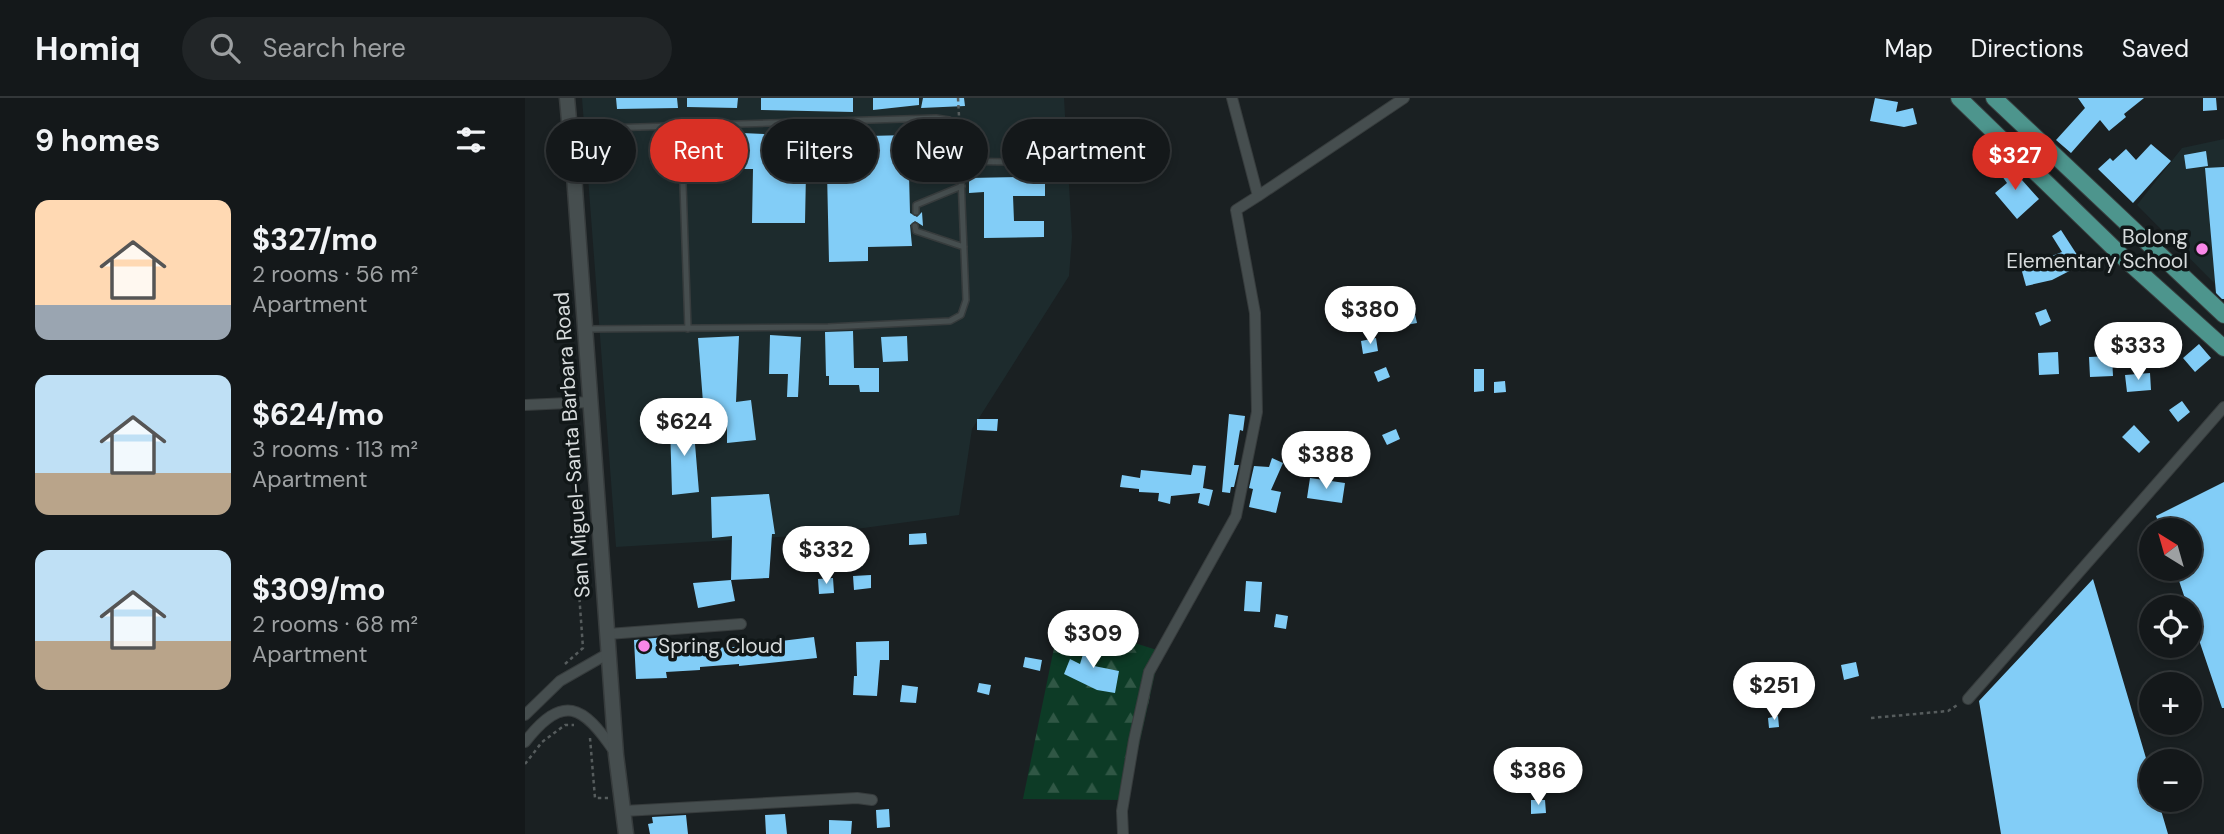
<!DOCTYPE html>
<meta charset="utf-8">
<style>
:root{--surface:#14181a;--page:#212527;--text:#f1f3f6;--muted:#9da0a2;--line:#333739;--accent:#d93025}
body{margin:0;font-family:"DM Sans",sans-serif;background:var(--page);color:var(--text);height:100vh;display:flex;flex-direction:column;font-size:26px;white-space:nowrap}
*{box-sizing:border-box;margin:0}
p{font-size:23px;color:var(--muted)}
.icon{flex:none;width:38px;height:38px;fill:none;stroke:currentColor;stroke-width:2;stroke-linecap:round;stroke-linejoin:round}
.map{position:relative;flex:1;overflow:hidden}
.drawer{display:flex;flex-direction:column;background:var(--surface);width:525px}
.drawer>*{flex:none}
.banner{position:absolute;left:21px;top:21px;width:665px;height:63px;display:flex;gap:14px}
.needle{width:46px;rotate:323deg}
.controls{position:absolute;left:1614px;top:420px;display:grid;gap:14px}
.controls a{display:grid;place-items:center;width:63px;height:63px;border-radius:50%;background:var(--surface);box-shadow:0 4px 10px #0003,0 0 0 2px var(--line);font-size:35px}
.price{position:absolute;translate:-50% -60px;padding:0 16px;border-radius:24px;background:#fff;color:#222;font-size:23px;line-height:46px;filter:drop-shadow(0 2px 4px #0008)}
.price::after{content:'';position:absolute;left:50%;top:42px;width:21px;height:16px;margin-left:-10px;background:inherit;clip-path:polygon(0 0,100% 0,50% 100%)}
.price.on{background:var(--accent);color:#fff}
ul{padding:0;list-style:none}
li{display:flex;align-items:center;gap:21px;height:175px;padding:0 35px}
li span{display:grid;place-items:center;flex:none;width:196px;height:140px;border-radius:14px;color:#555}
li>.icon{margin-inline-start:auto}
span .icon{width:84px;height:84px;fill:#fffc;stroke-width:1}
li b{font-size:30px}
h2{display:flex;justify-content:space-between;align-items:center;height:84px;padding:0 35px;font-size:30px}
.tag{padding:0 24px;border-radius:32px;background:var(--surface);box-shadow:0 4px 10px #0003,0 0 0 2px var(--line);font-size:24px;line-height:63px}
.tag.on{background:var(--accent);color:#fff}
header{display:flex;align-items:center;gap:42px;box-sizing:border-box;height:98px;padding:0 35px;background:var(--surface);border-bottom:2px solid var(--line)}
header strong{font-size:33px}
nav{display:flex;gap:38px;margin-inline-start:auto;font-size:24px}
.search{width:490px;height:63px;background:var(--page);display:flex;align-items:center;gap:18px;box-sizing:border-box;padding:0 24px;border-radius:38px;color:var(--muted);font-size:26px}
main{display:flex;flex:1;min-height:0}
.map>svg:first-child{display:block}
</style>
<header>
<strong>Homiq</strong>
<div class="search"><svg class="icon" aria-label="search" viewBox="0 0 24 24"><circle cx="10" cy="10" r="6"/><path d="M15 15l6 6"/></svg>Search here</div>
<nav><a>Map</a><a>Directions</a><a>Saved</a></nav>
</header>
<main>
<section class="drawer">
<h2>9 homes<svg class="icon" aria-label="filters" viewBox="0 0 24 24"><path d="M4 7h16M4 17h16"/><circle cx="9" cy="7" r="2"/><circle cx="15" cy="17" r="2"/></svg></h2>
<ul>
<li><span style="background:linear-gradient(#ffd9b3 75%,#9aa5b1 0)"><svg class="icon" aria-label="home" viewBox="0 0 24 24"><path d="M3 11l9-7 9 7M6 9v11h12V9"/></svg></span><div><b>$327/mo</b><p>2 rooms · 56 m²</p><p>Apartment</p></div></li>
<li><span style="background:linear-gradient(#bfe0f5 70%,#b9a48a 0)"><svg class="icon" aria-label="home" viewBox="0 0 24 24"><path d="M3 11l9-7 9 7M6 9v11h12V9"/></svg></span><div><b>$624/mo</b><p>3 rooms · 113 m²</p><p>Apartment</p></div></li>
<li><span style="background:linear-gradient(#bfe0f5 65%,#b9a48a 0)"><svg class="icon" aria-label="home" viewBox="0 0 24 24"><path d="M3 11l9-7 9 7M6 9v11h12V9"/></svg></span><div><b>$309/mo</b><p>2 rooms · 68 m²</p><p>Apartment</p></div></li>
</ul>
</section>
<div class="map">
<svg width="1699" height="736" viewBox="0 0 1699 736">
<defs>
<pattern id="forest-firs" width="22" height="20" patternUnits="userSpaceOnUse" patternTransform="scale(1.75)"><rect width="22" height="20" fill="#0d3b26"/><path d="M5 1l3.5 6h-7zM16 11l3.5 6h-7z" fill="#305745"/></pattern>
</defs>
<rect width="100%" height="100%" fill="#1a2022"/>
<path fill="#1d2b2d" d="M 57,0 L 539,0 L 547,139 L 544,178 L 447,331 L 434,417 L 287,437 L 91,449 Z
M 1699,41 L 1699,195 L 1612,107 L 1657,50 Z"/>
<path fill="url(#forest-firs)" d="M 540,523 L 635,553 L 602,702 L 498,701 L 529,550 Z"/>
<path fill="#82cdf7" d="M 91,0 L 152,0 L 153,10 L 92,11 Z
M 162,0 L 213,0 L 212,10 L 162,9 Z
M 236,0 L 328,0 L 328,14 L 236,12 Z
M 348,0 L 394,0 L 394,7 L 348,12 Z
M 398,0 L 439,0 L 440,8 L 396,10 Z
M 1350,0 L 1373,4 L 1371,14 L 1388,10 L 1392,26 L 1379,29 L 1345,23 Z
M 1553,0 L 1619,0 L 1599,16 L 1601,19 L 1584,33 L 1575,22 L 1546,55 L 1531,42 L 1560,10 Z
M 1678,0 L 1691,0 L 1692,12 L 1678,13 Z
M 343,31 L 343,38 L 383,37 L 385,115 L 392,119 L 397,114 L 398,128 L 390,123 L 385,127 L 387,148 L 343,149 L 343,163 L 304,164 L 302,74 L 281,74 L 280,125 L 227,125 L 228,71 L 215,71 L 217,35 L 301,39 L 301,33 Z
M 497,44 L 529,44 L 529,65 L 520,65 L 520,98 L 488,98 L 489,123 L 519,123 L 519,139 L 459,140 L 459,94 L 444,95 L 444,80 L 496,79 Z
M 1626,46 L 1646,63 L 1608,105 L 1573,71 L 1585,60 L 1588,63 L 1601,51 L 1611,62 Z
M 1461,51 L 1469,61 L 1460,69 L 1451,60 Z
M 1681,53 L 1683,68 L 1661,71 L 1659,57 Z
M 1484,63 L 1491,71 L 1489,73 L 1514,101 L 1492,121 L 1470,95 L 1482,85 L 1472,71 Z
M 1699,69 L 1699,201 L 1697,201 L 1691,195 L 1680,70 Z
M 1536,132 L 1558,166 L 1527,182 L 1501,188 L 1496,170 L 1537,154 L 1527,138 Z
M 1521,211 L 1526,223 L 1515,228 L 1510,215 Z
M 889,212 L 892,225 L 876,228 L 874,215 Z
M 328,233 L 329,270 L 354,270 L 354,294 L 335,294 L 334,287 L 304,287 L 304,278 L 301,278 L 300,234 Z
M 1618,235 L 1628,247 L 1619,255 L 1609,243 Z
M 245,237 L 276,239 L 273,299 L 262,299 L 263,276 L 244,276 Z
M 214,238 L 211,304 L 226,302 L 231,342 L 202,345 L 202,326 L 169,331 L 172,305 L 178,304 L 173,240 Z
M 382,238 L 383,263 L 358,264 L 356,239 Z
M 851,240 L 853,253 L 838,256 L 836,243 Z
M 1674,246 L 1686,260 L 1670,274 L 1658,260 Z
M 1533,254 L 1534,276 L 1514,277 L 1513,255 Z
M 1587,258 L 1588,278 L 1565,279 L 1564,259 Z
M 861,269 L 865,279 L 853,284 L 849,274 Z
M 949,271 L 959,271 L 959,293 L 949,294 Z
M 1625,275 L 1626,292 L 1602,294 L 1600,277 Z
M 980,283 L 981,294 L 969,295 L 969,284 Z
M 1657,303 L 1665,314 L 1653,324 L 1644,312 Z
M 704,316 L 720,318 L 718,333 L 715,332 L 709,367 L 714,367 L 709,389 L 706,389 L 705,395 L 697,394 Z
M 452,321 L 473,321 L 472,333 L 452,332 Z
M 168,322 L 174,394 L 147,397 L 145,325 Z
M 1609,327 L 1625,344 L 1614,355 L 1597,339 Z
M 871,331 L 875,341 L 862,347 L 857,337 Z
M 747,360 L 758,365 L 746,392 L 756,394 L 751,415 L 724,409 L 728,391 L 724,390 L 729,368 L 744,369 Z
M 668,367 L 681,368 L 678,390 L 688,392 L 684,408 L 673,405 L 675,395 L 646,398 L 645,406 L 633,403 L 634,395 L 614,394 L 614,391 L 595,389 L 597,377 L 615,380 L 616,372 L 666,377 Z
M 785,380 L 820,385 L 817,405 L 782,400 Z
M 1699,384 L 1699,610 L 1697,610 L 1650,471 L 1664,471 L 1664,432 L 1636,432 L 1631,418 Z
M 244,396 L 250,436 L 247,436 L 244,480 L 206,482 L 207,438 L 187,440 L 186,399 Z
M 401,435 L 402,446 L 384,447 L 384,436 Z
M 346,477 L 346,490 L 329,492 L 328,478 Z
M 308,480 L 309,495 L 294,496 L 293,481 Z
M 1568,481 L 1626,677 L 1626,702 L 1633,702 L 1643,736 L 1476,736 L 1454,603 Z
M 206,482 L 210,503 L 173,510 L 168,485 Z
M 721,483 L 737,484 L 735,514 L 719,513 Z
M 751,516 L 763,518 L 761,531 L 749,529 Z
M 528,520 L 542,526 L 538,536 L 524,531 Z
M 140,539 L 140,548 L 146,548 L 146,552 L 228,548 L 229,554 L 256,550 L 256,543 L 289,539 L 292,560 L 214,568 L 214,566 L 175,569 L 175,572 L 141,574 L 142,580 L 111,581 L 109,542 Z
M 563,540 L 577,544 L 569,568 L 594,573 L 590,595 L 572,592 L 539,576 L 545,561 L 555,566 Z
M 364,543 L 364,562 L 355,562 L 352,598 L 328,597 L 329,578 L 332,578 L 331,544 Z
M 500,559 L 517,562 L 515,573 L 498,569 Z
M 1331,564 L 1334,578 L 1319,582 L 1316,567 Z
M 454,585 L 466,587 L 464,597 L 452,594 Z
M 377,587 L 393,589 L 391,605 L 375,604 Z
M 1253,618 L 1254,629 L 1244,630 L 1243,620 Z
M 1006,702 L 1020,702 L 1021,715 L 1006,716 Z
M 364,711 L 365,729 L 352,730 L 351,712 Z
M 260,716 L 262,736 L 241,736 L 240,717 Z
M 161,717 L 163,736 L 125,736 L 123,726 L 128,725 L 127,719 Z
M 304,722 L 327,723 L 326,736 L 304,736 Z"/>
<g fill="none" stroke-linecap="round" stroke-linejoin="round">
<defs>
<path id="service" d="M 156,28 L 163,231
M 48,31 L 411,20 L 424,22 L 434,31 L 441,202 L 436,217 L 425,223 L 303,229 L 62,231
M 436,63 L 484,64
M 391,114 L 391,107 L 437,88
M 390,128 L 391,133 L 439,149"/>
<path id="minor" d="M 707,0 L 733,98 L 879,0
M 0,307 L 65,304
M 83,536 L 216,526
M 1443,601 L 1699,309
M 0,617 L 35,583 L 84,555
M 0,644 C 38,595 58,607 89,653
M 99,713 L 332,700 L 347,702
M 598,736 L 597,713 L 609,642 L 624,574 L 711,418 L 732,314 L 730,215 L 711,112 L 733,98"/>
<path id="secondary" d="M 42,0 L 49,77 L 91,657 L 101,736"/>
<path id="primary" d="M 1434,0 L 1600,161 L 1699,250
M 1469,0 L 1699,217"/>
</defs>
<use href="#service" stroke="#373c3d" stroke-width="8"/>
<use href="#minor" stroke="#373c3d" stroke-width="12"/>
<use href="#secondary" stroke="#373c3d" stroke-width="17"/>
<use href="#primary" stroke="#373c3d" stroke-width="18"/>
<path stroke="#565c5d" stroke-width="2.5" stroke-dasharray="3.5 3.5" stroke-linecap="butt" d="M 433,0 L 434,18
M 40,566 L 58,550 L 53,481 L 65,480
M 1346,620 L 1423,613 L 1434,606
M 65,640 L 70,700 L 83,700
M 0,666 L 17,644 L 40,627 L 49,627"/>
<use href="#service" stroke="#464e4f" stroke-width="5"/>
<use href="#minor" stroke="#464e4f" stroke-width="10"/>
<use href="#secondary" stroke="#464e4f" stroke-width="14"/>
<use href="#primary" stroke="#4d958d" stroke-width="16"/>
</g>
<g fill="#f987e8" stroke="#111718" stroke-width="2.5">
<circle cx="1677" cy="151" r="7"/>
<circle cx="119" cy="548" r="7"/>
</g>
<g text-anchor="middle" dominant-baseline="central" stroke-width="7" stroke-linejoin="round" paint-order="stroke">
<g font-size="21" fill="#d7dbdc" stroke="#111718" text-anchor="end">
<text x="1663" y="139">Bolong<tspan x="1663" dy="24">Elementary School</tspan></text>
<text x="133" y="548" text-anchor="start">Spring Cloud</text>
</g>
<g font-size="21" fill="#d7dbdc" stroke="#111718">
<text transform="translate(47 347) rotate(-94)">San Miguel-Santa Barbara Road</text>
</g>
</g>
</svg>
<div class="controls">
<a><svg class="needle" viewBox="-14 -14 28 28"><path d="M0-13l5 13h-10z" fill="#e53935"/><path d="M0 13l5-13h-10z" fill="#9da0a2"/></svg></a>
<a><svg class="icon" aria-label="locate" viewBox="0 0 24 24"><circle cx="12" cy="12" r="6"/><path d="M12 2v4M12 18v4M2 12h4M18 12h4"/></svg></a>
<a>+</a>
<a>−</a>
</div>
<b class="price on" style="left:1490px;top:94px">$327</b>
<b class="price" style="left:845px;top:248px">$380</b>
<b class="price" style="left:1613px;top:284px">$333</b>
<b class="price" style="left:159px;top:360px">$624</b>
<b class="price" style="left:801px;top:393px">$388</b>
<b class="price" style="left:301px;top:488px">$332</b>
<b class="price" style="left:568px;top:572px">$309</b>
<b class="price" style="left:1249px;top:624px">$251</b>
<b class="price" style="left:1013px;top:709px">$386</b>
<div class="banner">
<a class="tag">Buy</a>
<a class="tag on">Rent</a>
<a class="tag">Filters</a>
<a class="tag">New</a>
<a class="tag">Apartment</a>
</div>
</div>
</main>
